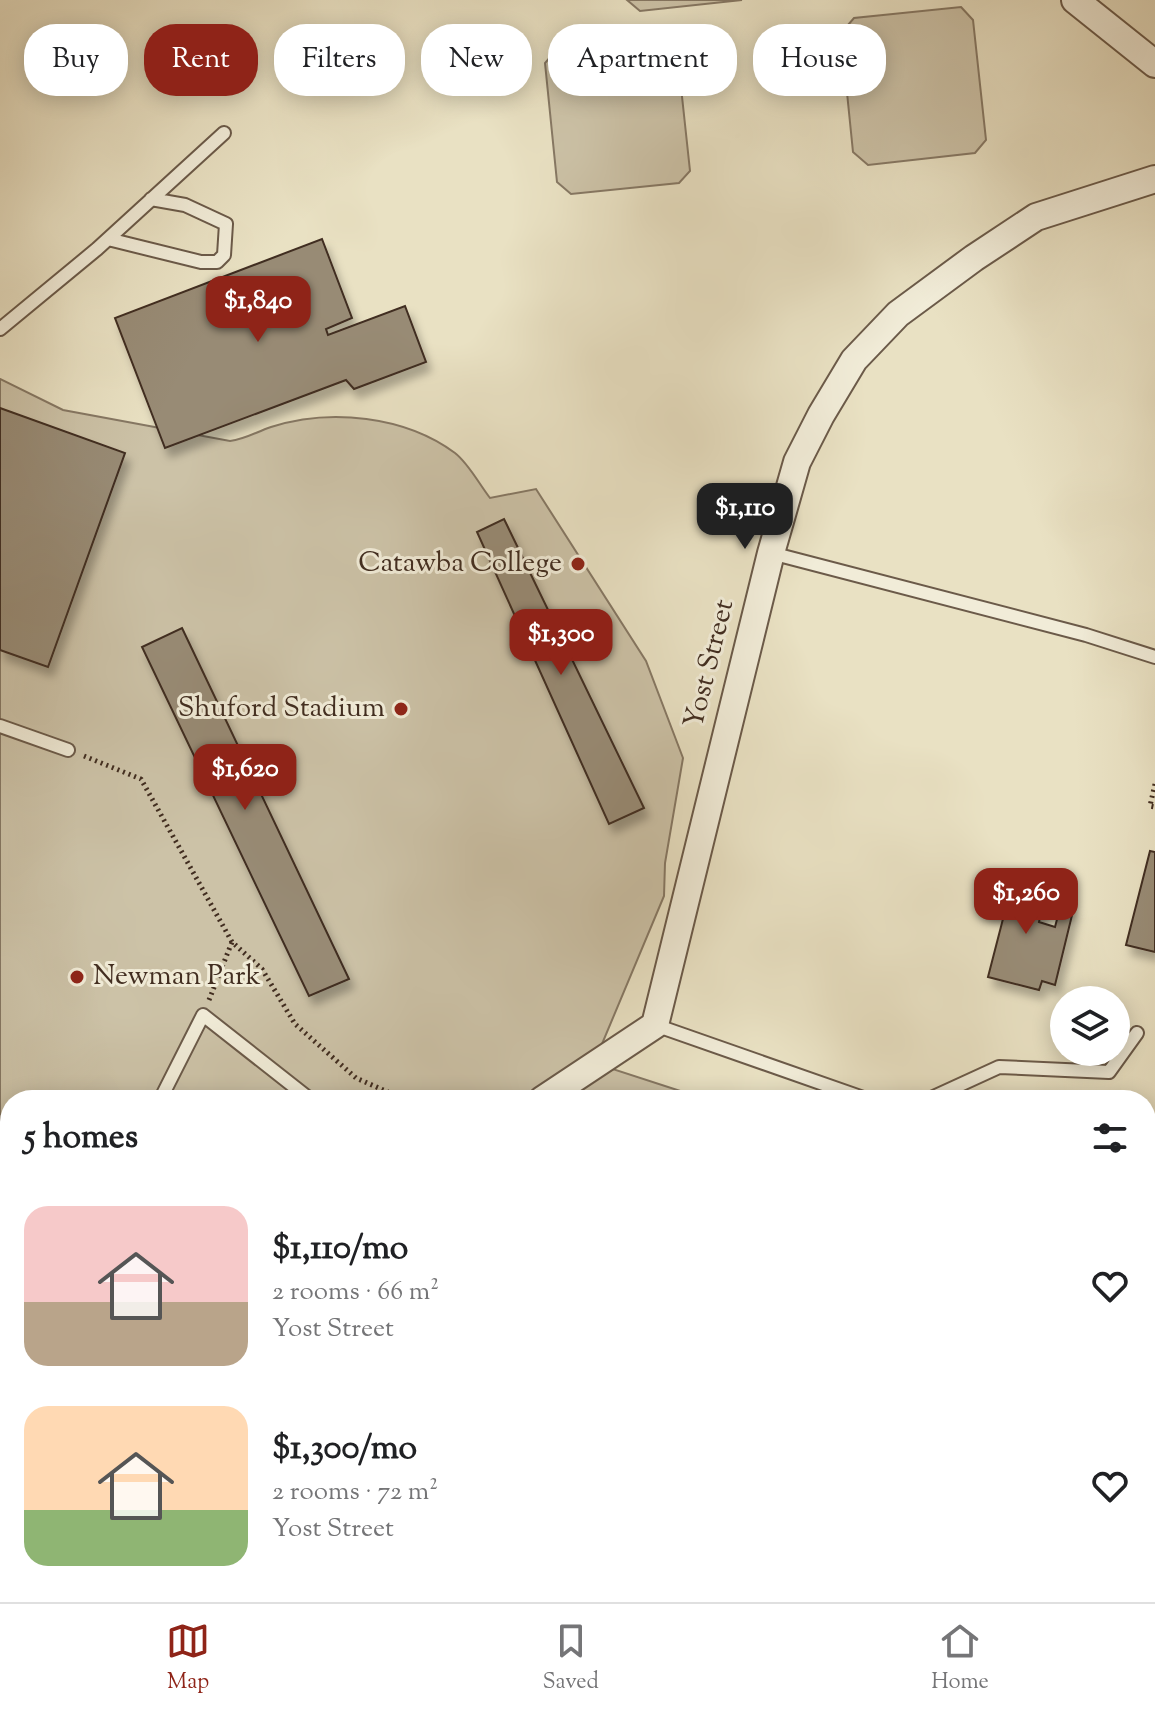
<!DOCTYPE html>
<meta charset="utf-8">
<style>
:root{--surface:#fff;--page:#f2f2f2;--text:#202124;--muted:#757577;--line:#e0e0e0;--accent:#8f2418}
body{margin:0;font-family:"Sorts Mill Goudy",serif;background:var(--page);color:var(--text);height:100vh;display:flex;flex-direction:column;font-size:30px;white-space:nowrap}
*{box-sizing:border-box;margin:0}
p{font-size:26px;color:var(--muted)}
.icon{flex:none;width:44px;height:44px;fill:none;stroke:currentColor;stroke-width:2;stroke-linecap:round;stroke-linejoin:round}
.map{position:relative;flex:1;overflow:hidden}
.sheet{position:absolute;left:0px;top:1090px;width:1156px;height:512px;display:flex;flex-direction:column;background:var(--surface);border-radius:32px 32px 0 0;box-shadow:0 4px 20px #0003}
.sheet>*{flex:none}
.hud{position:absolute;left:24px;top:24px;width:1108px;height:72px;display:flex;gap:16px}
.fabs{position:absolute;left:1050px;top:986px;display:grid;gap:16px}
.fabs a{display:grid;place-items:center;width:80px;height:80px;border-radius:50%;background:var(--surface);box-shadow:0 4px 20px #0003;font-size:40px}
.price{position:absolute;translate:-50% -68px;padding:0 18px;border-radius:16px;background:var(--accent);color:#fff;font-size:26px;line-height:52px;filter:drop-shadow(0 2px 4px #0008)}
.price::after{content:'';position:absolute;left:50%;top:48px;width:24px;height:18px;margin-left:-12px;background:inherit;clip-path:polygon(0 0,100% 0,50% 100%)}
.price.active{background:#222;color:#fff}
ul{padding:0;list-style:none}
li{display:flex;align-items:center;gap:24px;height:200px;padding:0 24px}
li span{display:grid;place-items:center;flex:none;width:224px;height:160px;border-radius:24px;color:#555}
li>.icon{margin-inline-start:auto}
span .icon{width:96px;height:96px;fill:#fffc;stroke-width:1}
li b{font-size:34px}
h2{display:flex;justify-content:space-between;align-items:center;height:96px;padding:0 24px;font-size:34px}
.tag{padding:0 28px;border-radius:32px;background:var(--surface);box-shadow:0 4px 20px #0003;font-size:28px;line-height:72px}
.tag.active{background:var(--accent);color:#fff}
.menu{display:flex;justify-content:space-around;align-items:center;height:112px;border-top:2px solid var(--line);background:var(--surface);font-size:22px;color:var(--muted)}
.menu a{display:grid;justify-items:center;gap:4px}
.menu .active{color:var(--accent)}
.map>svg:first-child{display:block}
</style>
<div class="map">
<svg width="1155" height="1602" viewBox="0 0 1155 1602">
<defs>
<filter id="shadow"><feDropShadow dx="5" dy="9" stdDeviation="4" flood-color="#0004"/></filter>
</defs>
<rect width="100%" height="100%" fill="#e9e1c3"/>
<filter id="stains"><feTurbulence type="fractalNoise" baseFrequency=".0025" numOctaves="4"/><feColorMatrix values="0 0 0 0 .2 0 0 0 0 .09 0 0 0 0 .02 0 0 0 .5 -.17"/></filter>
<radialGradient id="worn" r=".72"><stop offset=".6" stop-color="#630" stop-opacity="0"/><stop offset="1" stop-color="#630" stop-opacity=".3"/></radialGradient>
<path fill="#ccc2a7" stroke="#867864" stroke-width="2" d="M 627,0 L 742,0 L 640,11 Z
M 961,7 L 973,20 L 986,140 L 975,153 L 868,165 L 853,152 L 841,33 L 854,18 Z
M 664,37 L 677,50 L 690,171 L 679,183 L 571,194 L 557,182 L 545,63 L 558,48 Z
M 0,379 L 63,410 L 230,441 C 246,439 256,432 271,427 C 330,408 405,416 455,453 C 469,464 479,484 490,498 L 536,489 L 646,661 L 683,758 L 665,863 L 664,896 L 594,1063 L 708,1100 L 10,1100 L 10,1256 L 0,1260 Z"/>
<path fill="#988b75" stroke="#412d20" stroke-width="2" filter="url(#shadow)" d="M 322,239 L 352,318 L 326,329 L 328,335 L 405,306 L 426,362 L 354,389 L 346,380 L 165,448 L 115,318 Z
M 0,408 L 125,453 L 48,667 L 0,650 Z
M 504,519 L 644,808 L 609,824 L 477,532 Z
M 182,628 L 349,979 L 309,996 L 142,647 Z
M 1150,851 L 1155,852 L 1155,952 L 1126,945 Z
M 991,879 L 1046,893 L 1039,922 L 1055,927 L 1061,904 L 1074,907 L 1055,985 L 1042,981 L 1039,990 L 988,977 L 1004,915 L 983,910 Z
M 0,1237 L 10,1252 L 0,1258 Z
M 10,1379 L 10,1442 L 0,1438 L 0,1406 Z
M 1155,1409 L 1155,1443 L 1147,1441 Z
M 1146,1514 L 1155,1517 L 1154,1602 L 1093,1601 L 1096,1592 L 1146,1592 Z"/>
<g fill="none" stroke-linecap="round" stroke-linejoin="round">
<defs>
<path id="lane" d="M 108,239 L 201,262 L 217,262 L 224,255 L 226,224 L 185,205 L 151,199
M 0,329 L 97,249 L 224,133
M 771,553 L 1086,635 L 1155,657
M 0,726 L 68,750
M 655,1025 L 869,1100
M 160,1100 L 203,1015 L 311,1100
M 927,1100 L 999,1067 L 1109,1072 L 1137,1033"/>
<path id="street" d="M 1075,0 L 1155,64
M 542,1100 L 655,1025 L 771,553 L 797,462 L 821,415 L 854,360 L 898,314 L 974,258 L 1036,217 L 1155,179
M 0,1308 L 10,1308
M 870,1592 L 899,1602
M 261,1602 L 264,1592"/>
</defs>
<use href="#lane" stroke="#6b5a49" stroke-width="16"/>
<use href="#street" stroke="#6b5a49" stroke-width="30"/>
<path stroke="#412d20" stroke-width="5" stroke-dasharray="2 4" stroke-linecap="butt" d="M 84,756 L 141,779 L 232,942 L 262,969 L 295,1024 L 356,1078 L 406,1100
M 1155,784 L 1150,806 L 1155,807
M 209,1000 L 232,942
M 1146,1344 L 1155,1349
M 1146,1403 L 1155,1376
M 1146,1455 L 1155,1458
M 1146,1498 L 1155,1496
M 973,1594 L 973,1592"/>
<use href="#lane" stroke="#f1ecd8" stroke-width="12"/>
<use href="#street" stroke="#f1ecd8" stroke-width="26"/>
</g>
<g fill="#8f2418" stroke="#f1ecd8" stroke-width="3">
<circle cx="578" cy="564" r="8"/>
<circle cx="401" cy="709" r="8"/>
<circle cx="77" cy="977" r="8"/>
</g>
<g text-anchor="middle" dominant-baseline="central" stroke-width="6" stroke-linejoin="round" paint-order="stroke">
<g font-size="28" fill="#412d20" stroke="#f1ecd8" text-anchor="end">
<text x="562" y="564">Catawba College</text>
<text x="385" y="709">Shuford Stadium</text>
<text x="93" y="977" text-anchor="start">Newman Park</text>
</g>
<g font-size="28" fill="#412d20" stroke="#f1ecd8">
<text transform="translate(710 664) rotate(-76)">Yost Street</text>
</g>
</g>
<rect width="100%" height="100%" filter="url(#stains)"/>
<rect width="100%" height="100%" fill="url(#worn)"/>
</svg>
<div class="fabs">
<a><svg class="icon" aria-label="layers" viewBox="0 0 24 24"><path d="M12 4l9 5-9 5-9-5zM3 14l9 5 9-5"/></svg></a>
</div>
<b class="price" style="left:258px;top:344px">$1,840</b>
<b class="price active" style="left:745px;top:551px">$1,110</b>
<b class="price" style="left:561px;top:677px">$1,300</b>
<b class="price" style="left:245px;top:812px">$1,620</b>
<b class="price" style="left:1026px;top:936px">$1,260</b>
<div class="hud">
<a class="tag">Buy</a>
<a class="tag active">Rent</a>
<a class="tag">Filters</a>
<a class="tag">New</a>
<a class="tag">Apartment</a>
<a class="tag">House</a>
</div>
<section class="sheet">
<h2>5 homes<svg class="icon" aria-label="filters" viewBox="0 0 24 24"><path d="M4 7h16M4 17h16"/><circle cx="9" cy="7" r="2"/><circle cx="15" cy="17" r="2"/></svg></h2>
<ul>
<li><span style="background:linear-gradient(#f6c9c9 60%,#b9a48a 0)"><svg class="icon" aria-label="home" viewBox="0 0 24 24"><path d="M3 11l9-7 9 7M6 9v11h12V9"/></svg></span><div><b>$1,110/mo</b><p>2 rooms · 66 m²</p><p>Yost Street</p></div><svg class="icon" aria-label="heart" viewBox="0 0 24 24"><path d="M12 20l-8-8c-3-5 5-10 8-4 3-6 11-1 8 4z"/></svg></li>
<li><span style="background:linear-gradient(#ffd9b3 65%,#8fb573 0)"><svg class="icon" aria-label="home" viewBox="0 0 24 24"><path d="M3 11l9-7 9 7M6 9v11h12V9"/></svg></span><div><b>$1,300/mo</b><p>2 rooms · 72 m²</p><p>Yost Street</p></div><svg class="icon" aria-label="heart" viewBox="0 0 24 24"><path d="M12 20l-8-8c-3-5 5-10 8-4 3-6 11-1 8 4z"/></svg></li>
</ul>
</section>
</div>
<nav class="menu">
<a class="active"><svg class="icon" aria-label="map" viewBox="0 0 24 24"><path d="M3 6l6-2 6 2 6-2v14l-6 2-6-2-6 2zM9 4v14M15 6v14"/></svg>Map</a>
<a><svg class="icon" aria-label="saved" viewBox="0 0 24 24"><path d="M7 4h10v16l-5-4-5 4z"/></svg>Saved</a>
<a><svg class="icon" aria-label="home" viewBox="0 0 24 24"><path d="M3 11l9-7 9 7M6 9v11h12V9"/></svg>Home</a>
</nav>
